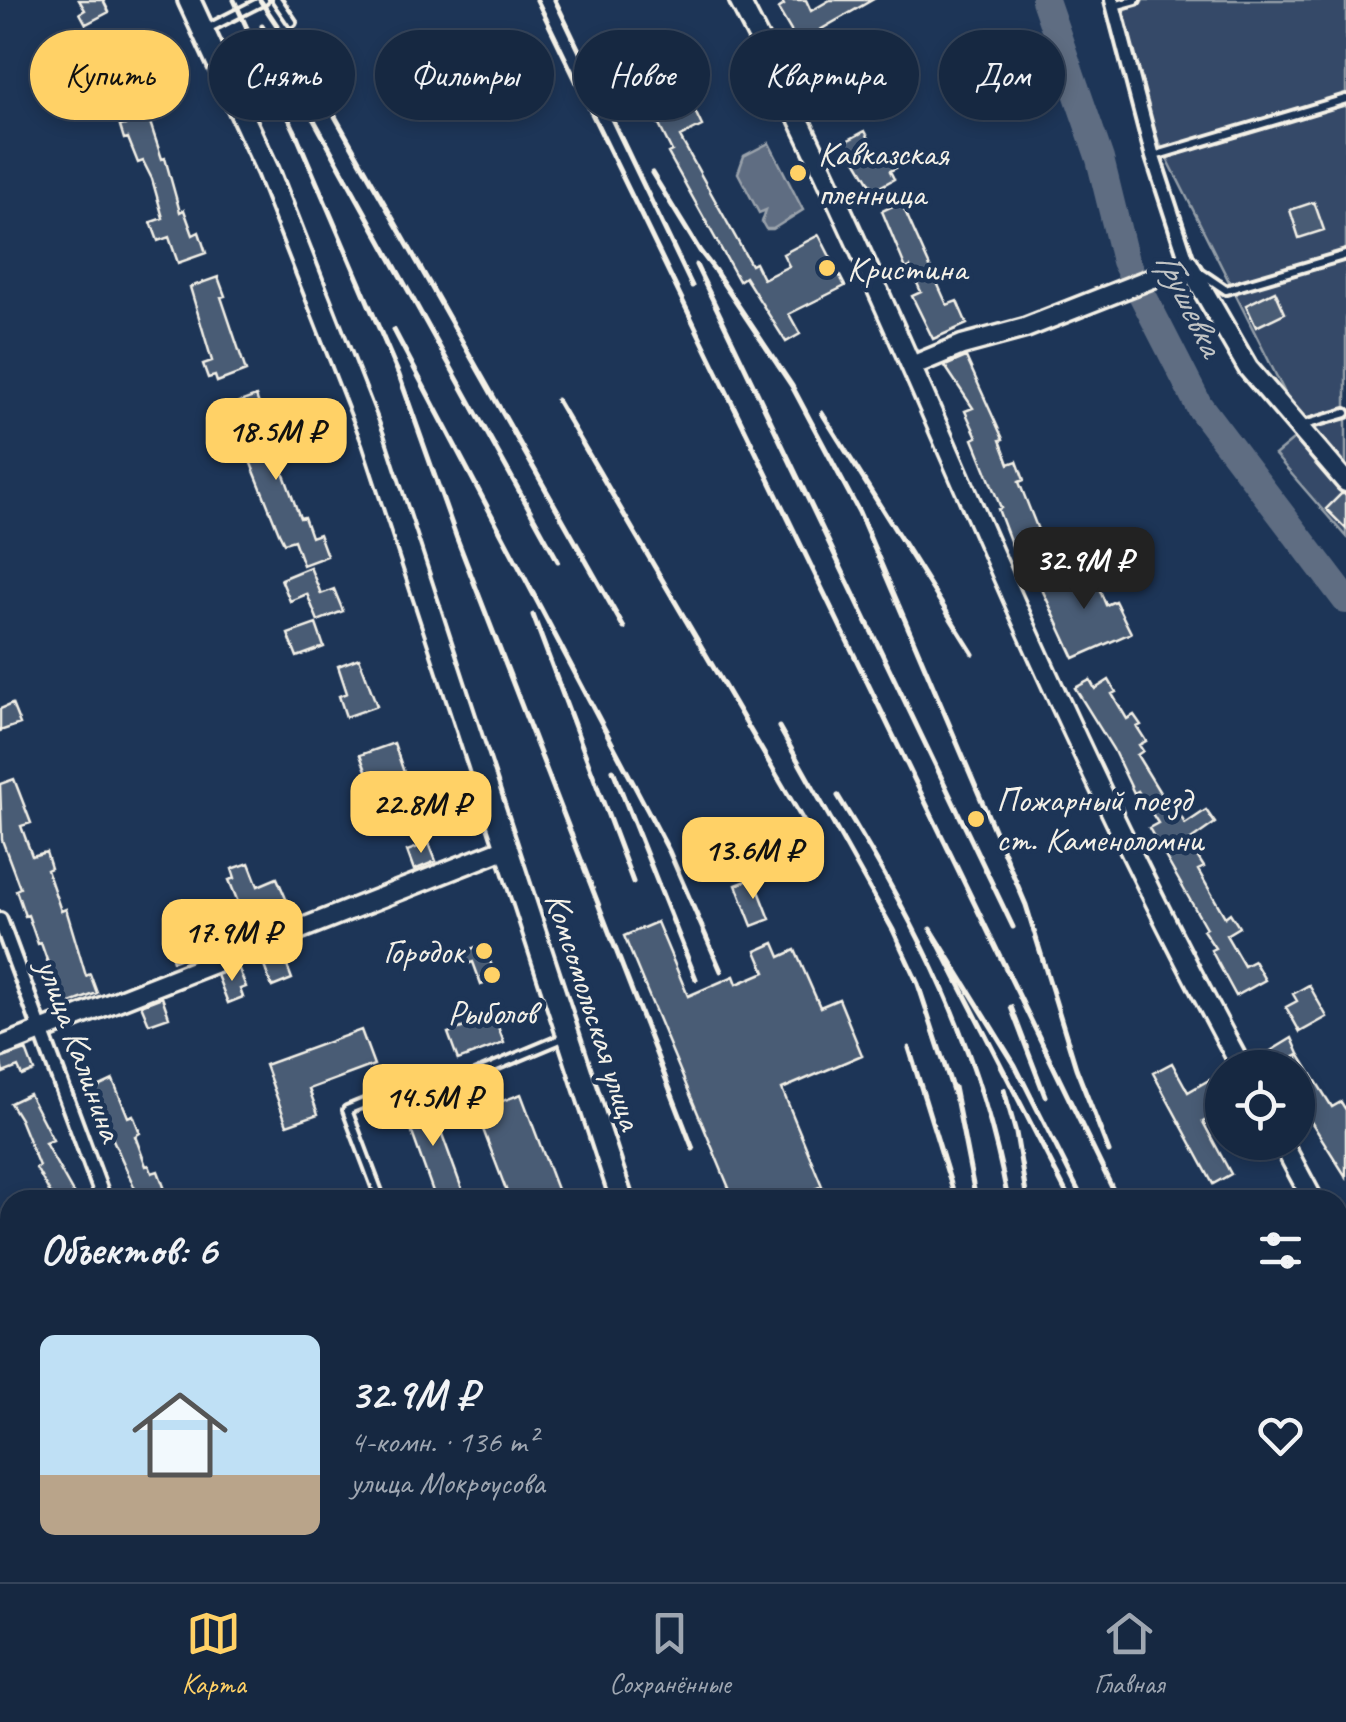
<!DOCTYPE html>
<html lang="ru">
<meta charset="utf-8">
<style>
:root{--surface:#162841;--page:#23344c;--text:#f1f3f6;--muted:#9ea6b1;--line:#35445a;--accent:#ffd166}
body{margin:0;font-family:Caveat,sans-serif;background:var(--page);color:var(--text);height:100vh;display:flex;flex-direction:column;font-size:38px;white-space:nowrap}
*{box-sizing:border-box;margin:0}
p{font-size:32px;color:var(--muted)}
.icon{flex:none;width:55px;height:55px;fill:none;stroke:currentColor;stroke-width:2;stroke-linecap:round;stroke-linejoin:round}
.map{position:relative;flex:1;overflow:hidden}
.sheet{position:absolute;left:0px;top:1190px;width:1348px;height:392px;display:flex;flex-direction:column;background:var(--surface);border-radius:30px 30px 0 0;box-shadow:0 5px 15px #0003,0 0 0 2px var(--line)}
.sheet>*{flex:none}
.banner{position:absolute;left:30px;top:30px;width:1288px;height:90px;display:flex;gap:20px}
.buttons{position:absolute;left:1205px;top:1050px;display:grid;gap:20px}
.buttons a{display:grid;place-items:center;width:110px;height:110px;border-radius:50%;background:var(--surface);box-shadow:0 5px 15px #0003,0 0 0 2px var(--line);font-size:50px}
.price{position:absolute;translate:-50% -85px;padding:0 22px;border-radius:20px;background:var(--accent);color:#111;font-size:32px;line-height:65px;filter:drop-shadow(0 2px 5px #0008)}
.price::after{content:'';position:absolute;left:50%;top:60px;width:30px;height:22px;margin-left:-15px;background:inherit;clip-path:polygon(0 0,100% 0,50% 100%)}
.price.active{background:#222;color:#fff}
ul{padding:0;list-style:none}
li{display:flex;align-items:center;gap:30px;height:250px;padding:0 40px}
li+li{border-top:2px solid var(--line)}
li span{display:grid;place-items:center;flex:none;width:280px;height:200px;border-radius:15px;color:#555}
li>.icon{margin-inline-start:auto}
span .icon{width:120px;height:120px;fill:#fffc;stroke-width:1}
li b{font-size:42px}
h2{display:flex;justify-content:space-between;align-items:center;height:120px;padding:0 40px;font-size:42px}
.pill{padding:0 35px;border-radius:45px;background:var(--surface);box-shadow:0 5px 15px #0003,0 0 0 2px var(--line);font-size:35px;line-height:90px}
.pill.active{background:var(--accent);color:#111}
.tabs{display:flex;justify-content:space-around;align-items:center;height:140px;border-top:2px solid var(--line);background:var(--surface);font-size:28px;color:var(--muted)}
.tabs a{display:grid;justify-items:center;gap:5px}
.tabs .active{color:var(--accent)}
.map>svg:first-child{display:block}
</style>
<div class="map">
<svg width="1346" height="1582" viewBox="0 0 1346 1582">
<rect width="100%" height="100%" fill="#1d3557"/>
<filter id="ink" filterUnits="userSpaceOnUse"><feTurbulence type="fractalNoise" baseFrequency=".01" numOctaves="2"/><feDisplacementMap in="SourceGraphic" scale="20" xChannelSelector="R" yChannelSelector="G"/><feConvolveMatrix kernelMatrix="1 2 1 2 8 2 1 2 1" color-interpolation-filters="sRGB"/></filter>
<g filter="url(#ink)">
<path fill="#354a67" stroke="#949ea8" stroke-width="2.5" d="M 1115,0 L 1346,0 L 1346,537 L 1275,455 L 1310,426 L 1293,409 L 1158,140 Z"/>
<path fill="#5e6d82" stroke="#9aa2ab" stroke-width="2.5" d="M 769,143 L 803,210 L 773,229 L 766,229 L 762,222 L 766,210 L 759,213 L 738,173 L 744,156 Z"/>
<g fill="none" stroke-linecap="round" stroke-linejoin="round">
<path stroke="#5e6d82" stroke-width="28" d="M 1045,0 L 1100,159 L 1125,261 L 1199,406 L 1346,600"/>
</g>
<path fill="#485b74" stroke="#f4f1e8" stroke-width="2.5" d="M 79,0 L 103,0 L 109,12 L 86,24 L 80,13 L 85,10 Z
M 781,0 L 806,0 L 811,11 L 830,0 L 872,0 L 820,30 L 824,37 L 821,38 L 833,60 L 842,55 L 848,66 L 824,79 L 806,45 L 801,48 L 778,9 L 784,5 Z
M 80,37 L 87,50 L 62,62 L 56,49 Z
M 648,43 L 671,94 L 684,88 L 702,126 L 680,137 L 751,265 L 755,263 L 763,279 L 789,266 L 783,254 L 819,235 L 845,286 L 789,314 L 800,334 L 786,342 L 745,277 L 739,281 L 668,153 L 672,151 L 624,55 Z
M 126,52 L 136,72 L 130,75 L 143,111 L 146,110 L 162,159 L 165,158 L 180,212 L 184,210 L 193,235 L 199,232 L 206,253 L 178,263 L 169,237 L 158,241 L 151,222 L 163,218 L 152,179 L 143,161 L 138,163 L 128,138 L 124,139 L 120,126 L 125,125 L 108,76 L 96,82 L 90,69 Z
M 865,131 L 880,159 L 889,155 L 896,168 L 890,171 L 894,179 L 874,190 L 845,142 Z
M 901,202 L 947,305 L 957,301 L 967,324 L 933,339 L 912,296 L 921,292 L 910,267 L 906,269 L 882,211 Z
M 1314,202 L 1324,230 L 1299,238 L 1290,210 Z
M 218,277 L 225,296 L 221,297 L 246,371 L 217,382 L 215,376 L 208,378 L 203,364 L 212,361 L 190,287 Z
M 1275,291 L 1285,313 L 1256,327 L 1246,305 Z
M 966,357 L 1003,439 L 1000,440 L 1009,464 L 1017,461 L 1024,480 L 1019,482 L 1048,555 L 1020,567 L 998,509 L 1001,508 L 973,439 L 977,437 L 965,411 L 973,408 L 945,366 Z
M 256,396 L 267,427 L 272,425 L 281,451 L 276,453 L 300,518 L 304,517 L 311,537 L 319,534 L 327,556 L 303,565 L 294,540 L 284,543 L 279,533 L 240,436 L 248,434 L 237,403 Z
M 1341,494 L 1346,494 L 1346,529 L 1326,509 Z
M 1089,564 L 1106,605 L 1115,601 L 1131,633 L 1074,658 L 1041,587 Z
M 310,567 L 321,594 L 334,589 L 343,611 L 318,621 L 307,594 L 290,601 L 281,579 Z
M 316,624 L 324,647 L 297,657 L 288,634 Z
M 359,658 L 377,706 L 346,717 L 339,696 L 347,693 L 338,666 Z
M 1090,680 L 1095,689 L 1109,680 L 1116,692 L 1112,694 L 1127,719 L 1134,715 L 1141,725 L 1137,727 L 1146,741 L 1139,745 L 1143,751 L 1137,755 L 1173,814 L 1178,811 L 1185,824 L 1206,810 L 1215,823 L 1188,842 L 1204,867 L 1198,870 L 1225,917 L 1230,913 L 1239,927 L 1226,935 L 1244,966 L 1254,961 L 1265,980 L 1236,996 L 1211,950 L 1215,948 L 1203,930 L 1206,928 L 1149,828 L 1158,823 L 1138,791 L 1134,793 L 1113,749 L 1075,688 Z
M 12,704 L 20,724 L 0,731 L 0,709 Z
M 394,743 L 412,796 L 407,798 L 414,818 L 390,832 L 360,755 Z
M 14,779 L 31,823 L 21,826 L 32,856 L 46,852 L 51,868 L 47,870 L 61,911 L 66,909 L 86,976 L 90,974 L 97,993 L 63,1006 L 41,943 L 38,944 L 28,915 L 25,916 L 16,890 L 20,888 L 2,840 L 0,784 Z
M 429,843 L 436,861 L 414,870 L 407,851 Z
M 249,863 L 258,886 L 277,878 L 291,910 L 274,917 L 272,913 L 246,922 L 229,880 L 235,878 L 232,869 Z
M 754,878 L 770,919 L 752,926 L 736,885 Z
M 220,922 L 227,941 L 173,961 L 167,939 Z
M 657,922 L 688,996 L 734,976 L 737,984 L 765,972 L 756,951 L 774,943 L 780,957 L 795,950 L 820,1007 L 839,999 L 862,1055 L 782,1089 L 822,1186 L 789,1200 L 734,1200 L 624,936 Z
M 484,944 L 496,978 L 481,984 L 473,962 L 467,964 L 462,952 Z
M 281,950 L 292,979 L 272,987 L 261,958 Z
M 238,967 L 246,987 L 240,989 L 243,997 L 228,1003 L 217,975 Z
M 1309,985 L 1327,1017 L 1300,1032 L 1286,1007 L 1297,1001 L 1293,994 Z
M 162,997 L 169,1017 L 149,1024 L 141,1005 Z
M 494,1016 L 504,1043 L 458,1060 L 448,1033 Z
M 361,1030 L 374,1065 L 309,1089 L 318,1114 L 287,1125 L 265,1065 Z
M 1292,1038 L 1299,1054 L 1332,1107 L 1341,1102 L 1346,1110 L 1346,1177 L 1298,1101 L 1298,1055 L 1277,1066 L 1269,1052 Z
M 26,1050 L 34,1071 L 22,1076 L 18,1067 L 3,1073 L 0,1059 Z
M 1172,1063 L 1188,1092 L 1209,1080 L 1220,1100 L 1206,1107 L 1211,1117 L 1203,1122 L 1231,1174 L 1213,1184 L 1153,1073 Z
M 113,1080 L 128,1117 L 133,1115 L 140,1133 L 135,1136 L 146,1166 L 149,1165 L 152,1173 L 158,1171 L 169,1200 L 140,1200 L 91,1090 Z
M 427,1093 L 466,1200 L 436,1200 L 401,1102 Z
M 29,1094 L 53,1140 L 45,1143 L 77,1200 L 54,1200 L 36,1168 L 39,1166 L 20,1119 L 10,1103 Z
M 521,1094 L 561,1200 L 510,1200 L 476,1111 Z"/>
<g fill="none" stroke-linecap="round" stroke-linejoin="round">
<defs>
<path id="lane" d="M 277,0 L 292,22
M 1114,6 L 1136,0
M 205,30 L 264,0
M 1154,156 L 1346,99
M 1198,271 L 1226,290 L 1346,255
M 1304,425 L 1346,413
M 381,1200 L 347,1110 L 430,1076 L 448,1086 L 563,1038
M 602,1582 L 603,1572
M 702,1582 L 703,1572"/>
<path id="street" d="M 1112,0 L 1153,157 L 1188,264
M 0,920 L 104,1200
M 245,1572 L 248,1582"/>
<path id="secondary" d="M 739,0 C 844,201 930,412 1022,619 C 1090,771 1162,921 1242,1068
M 914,365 L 962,345 L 1025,328 L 1188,264 L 1248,368 L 1346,482
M 0,1047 L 507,848
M 1282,1142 L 1313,1200
M 1338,1246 L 1346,1262"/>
<path id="primary" d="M 189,0 L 268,171 L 373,439 L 622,1200
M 760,1572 L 762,1582"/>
</defs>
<use href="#lane" stroke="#f4f1e8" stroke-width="14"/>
<use href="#street" stroke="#f4f1e8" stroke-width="20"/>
<use href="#secondary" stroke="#f4f1e8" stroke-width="25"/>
<use href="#primary" stroke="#f4f1e8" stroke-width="28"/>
<use href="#lane" stroke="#1d3557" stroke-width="6"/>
<use href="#street" stroke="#1d3557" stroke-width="12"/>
<use href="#secondary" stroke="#1d3557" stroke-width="18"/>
<use href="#primary" stroke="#1d3557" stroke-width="20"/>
<path stroke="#f4f1e8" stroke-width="5" d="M 234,0 L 298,138
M 260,0 L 319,88 L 624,628
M 537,0 L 1118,1200
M 555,0 L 692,286
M 262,26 L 558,561
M 294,129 L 399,375 L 456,536 L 693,1149
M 652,173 L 700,251 L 717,273
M 696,265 L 1013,927
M 715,271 L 792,386 L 859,512 L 1026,905 L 1076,1068 L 1109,1152
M 394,330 L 669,851 L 721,971
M 557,400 L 811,834
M 822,413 L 973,654
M 533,615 L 633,882
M 779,727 L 893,930 L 918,984 L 956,1100
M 613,770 L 696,979
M 838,796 C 920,929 979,1045 1008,1200
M 1011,1007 L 1045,1096
M 909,1048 L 956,1200
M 954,1087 L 976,1200
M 1004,1090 L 1016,1133 L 1027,1200
M 1070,1200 L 931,929 L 1015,1065 L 1083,1200
M 1338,1511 L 1346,1521
M 1045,1572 L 1046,1582
M 1134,1572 L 1136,1582
M 1249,1572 L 1253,1582
M 1265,1572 L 1270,1582
M 1293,1572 L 1298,1582
M 1329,1572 L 1338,1582
M 984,1582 L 985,1572"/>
</g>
</g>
<g fill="#ffd166" stroke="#1d3557" stroke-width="4">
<circle cx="798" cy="173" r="10"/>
<circle cx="827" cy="268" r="10"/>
<circle cx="976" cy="819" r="10"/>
<circle cx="484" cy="951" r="10"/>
<circle cx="492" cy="975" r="10"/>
</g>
<g text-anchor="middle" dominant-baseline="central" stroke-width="9" stroke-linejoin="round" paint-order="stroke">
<g font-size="35" fill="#f4f1e8" stroke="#1d3557" text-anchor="start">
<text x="818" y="153">Кавказская<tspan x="818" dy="40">пленница</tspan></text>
<text x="847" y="268">Кристина</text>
<text x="996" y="799">Пожарный поезд<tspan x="996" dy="40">ст. Каменоломни</tspan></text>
<text x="464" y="951" text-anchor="end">Городок</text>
<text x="492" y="1012" text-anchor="middle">Рыболов</text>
</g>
<g font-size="35" fill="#f4f1e8" stroke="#1d3557">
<text transform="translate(594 1011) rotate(72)">Комсомольская улица</text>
<text transform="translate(80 1050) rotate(70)">улица Калинина</text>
</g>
<g font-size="38" font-style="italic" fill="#c0c3c4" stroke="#1d3557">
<text transform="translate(1190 303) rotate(64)">Грушевка</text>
</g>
</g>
</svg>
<div class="buttons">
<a><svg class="icon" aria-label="locate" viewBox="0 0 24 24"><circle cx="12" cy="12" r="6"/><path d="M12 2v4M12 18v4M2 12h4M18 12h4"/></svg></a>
</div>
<b class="price" style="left:276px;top:483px">18.5M ₽</b>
<b class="price active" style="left:1084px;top:612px">32.9M ₽</b>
<b class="price" style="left:421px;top:856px">22.8M ₽</b>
<b class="price" style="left:753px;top:902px">13.6M ₽</b>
<b class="price" style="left:232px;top:984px">17.9M ₽</b>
<b class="price" style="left:433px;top:1149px">14.5M ₽</b>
<div class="banner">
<a class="pill active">Купить</a>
<a class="pill">Снять</a>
<a class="pill">Фильтры</a>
<a class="pill">Новое</a>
<a class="pill">Квартира</a>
<a class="pill">Дом</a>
</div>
<section class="sheet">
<h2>Объектов: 6<svg class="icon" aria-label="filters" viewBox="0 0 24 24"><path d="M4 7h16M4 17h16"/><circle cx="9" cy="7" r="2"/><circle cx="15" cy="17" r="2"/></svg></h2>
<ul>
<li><span style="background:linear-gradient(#bfe0f5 70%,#b9a48a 0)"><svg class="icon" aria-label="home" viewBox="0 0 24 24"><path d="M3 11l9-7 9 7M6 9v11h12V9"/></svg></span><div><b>32.9M ₽</b><p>4-комн. · 136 m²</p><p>улица Мокроусова</p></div><svg class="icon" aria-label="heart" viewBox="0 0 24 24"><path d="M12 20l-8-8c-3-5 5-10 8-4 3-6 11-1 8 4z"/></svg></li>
</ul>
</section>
</div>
<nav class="tabs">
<a class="active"><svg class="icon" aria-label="map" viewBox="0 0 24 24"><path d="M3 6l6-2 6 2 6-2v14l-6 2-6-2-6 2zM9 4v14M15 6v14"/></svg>Карта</a>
<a><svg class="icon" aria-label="saved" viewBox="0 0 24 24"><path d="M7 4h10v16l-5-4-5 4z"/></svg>Сохранённые</a>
<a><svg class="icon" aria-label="home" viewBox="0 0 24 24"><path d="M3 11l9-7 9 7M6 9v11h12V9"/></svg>Главная</a>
</nav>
